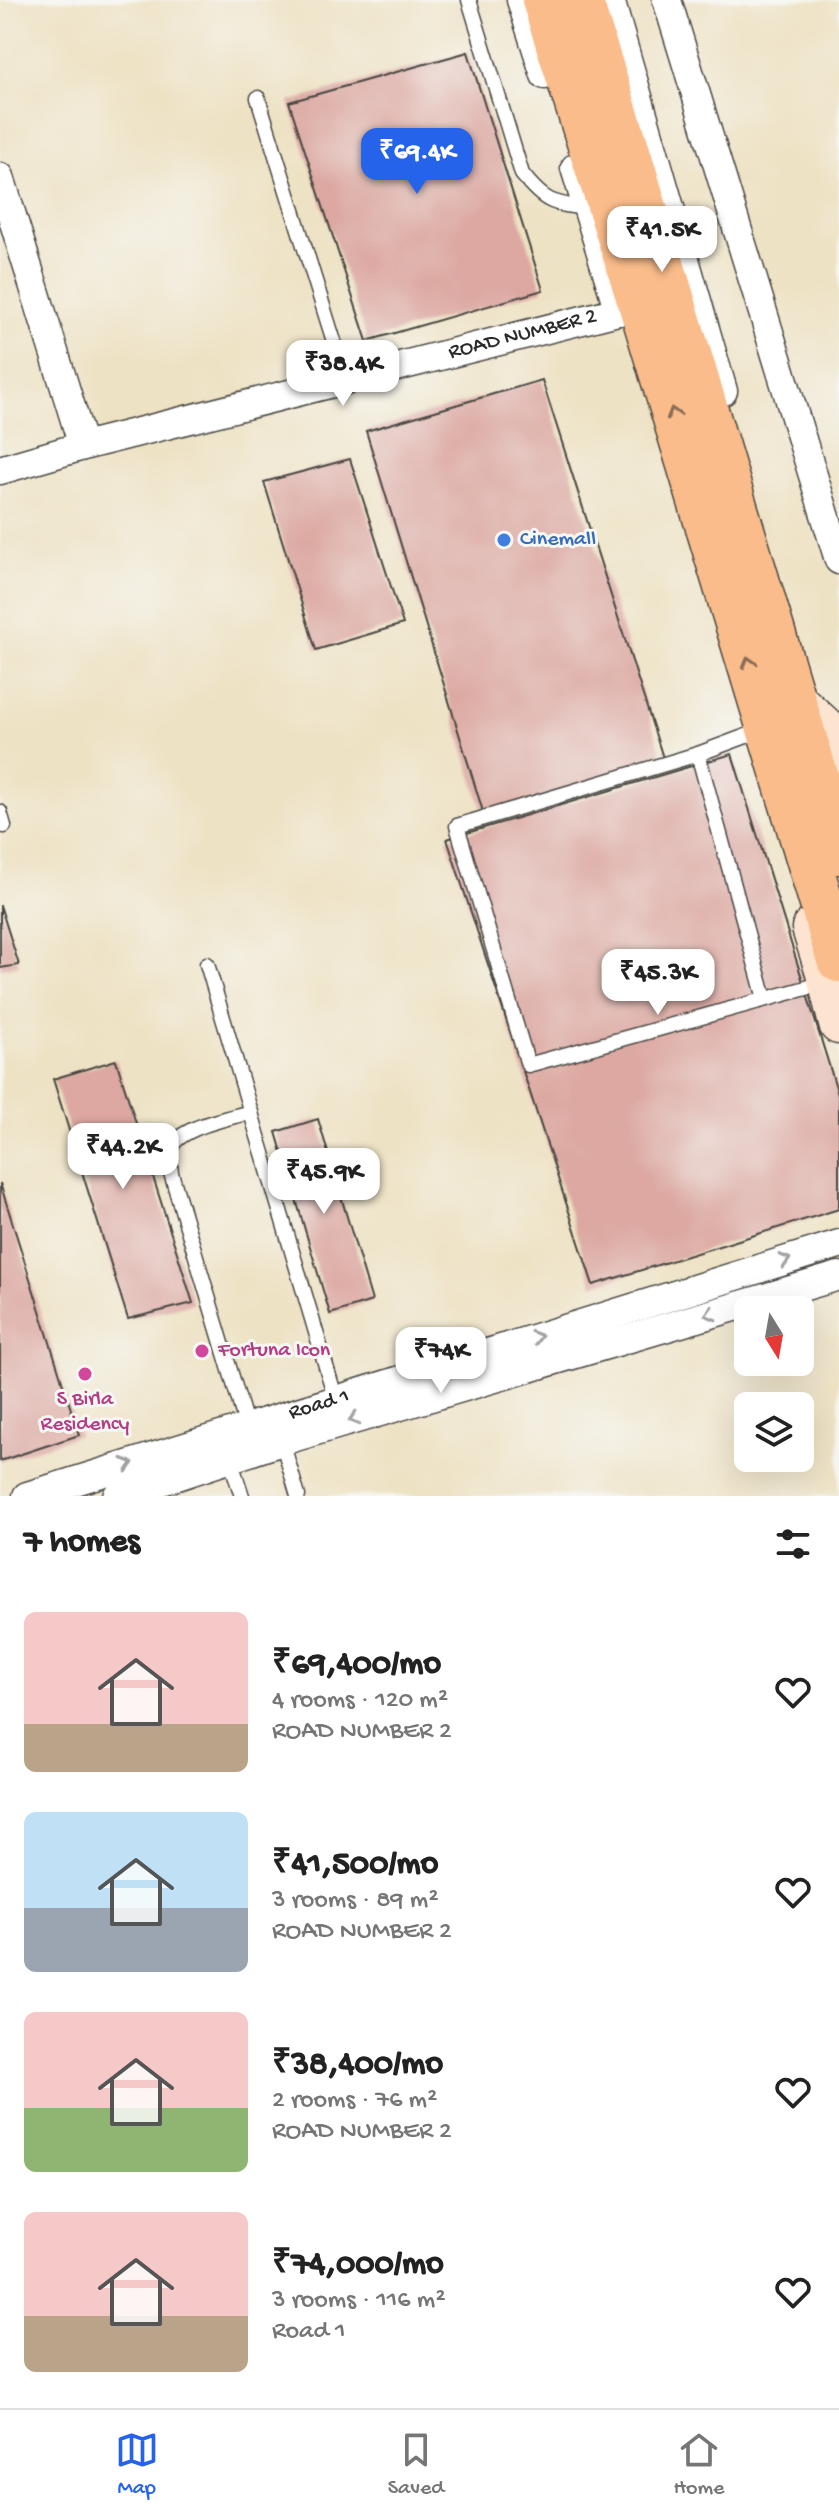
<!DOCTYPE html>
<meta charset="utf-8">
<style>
:root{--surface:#fff;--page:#f2f2f2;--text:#222;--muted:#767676;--line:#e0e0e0;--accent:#2563eb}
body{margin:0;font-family:"Gochi Hand",sans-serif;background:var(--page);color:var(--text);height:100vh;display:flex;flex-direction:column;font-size:30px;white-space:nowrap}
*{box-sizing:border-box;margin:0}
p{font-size:26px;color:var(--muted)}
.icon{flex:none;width:44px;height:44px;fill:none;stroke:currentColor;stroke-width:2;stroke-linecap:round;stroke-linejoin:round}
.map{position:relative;height:1496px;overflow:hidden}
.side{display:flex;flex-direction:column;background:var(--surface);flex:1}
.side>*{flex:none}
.needle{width:52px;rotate:169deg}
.controls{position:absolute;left:734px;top:1296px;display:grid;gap:16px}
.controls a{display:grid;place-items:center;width:80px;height:80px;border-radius:12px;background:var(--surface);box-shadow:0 8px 32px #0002;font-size:40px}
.price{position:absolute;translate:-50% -68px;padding:0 18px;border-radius:16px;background:#fff;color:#222;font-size:26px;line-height:52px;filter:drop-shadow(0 2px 4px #0008)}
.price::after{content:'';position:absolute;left:50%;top:48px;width:24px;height:18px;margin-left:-12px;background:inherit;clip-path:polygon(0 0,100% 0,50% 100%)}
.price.current{background:var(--accent);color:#fff}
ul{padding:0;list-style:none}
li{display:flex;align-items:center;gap:24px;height:200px;padding:0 24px}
li span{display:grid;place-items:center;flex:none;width:224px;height:160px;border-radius:12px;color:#555}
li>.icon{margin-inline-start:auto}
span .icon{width:96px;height:96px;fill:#fffc;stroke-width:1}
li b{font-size:34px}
h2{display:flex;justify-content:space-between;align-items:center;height:96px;padding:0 24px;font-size:34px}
.dock{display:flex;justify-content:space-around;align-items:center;height:112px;border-top:2px solid var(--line);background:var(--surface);font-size:22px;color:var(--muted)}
.dock a{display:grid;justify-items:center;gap:4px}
.dock .current{color:var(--accent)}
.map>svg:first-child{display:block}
</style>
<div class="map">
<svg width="839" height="1496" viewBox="0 0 839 1496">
<rect width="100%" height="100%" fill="#f6f6f2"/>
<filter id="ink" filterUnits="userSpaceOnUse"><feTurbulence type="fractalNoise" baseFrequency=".0125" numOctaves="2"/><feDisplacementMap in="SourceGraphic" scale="16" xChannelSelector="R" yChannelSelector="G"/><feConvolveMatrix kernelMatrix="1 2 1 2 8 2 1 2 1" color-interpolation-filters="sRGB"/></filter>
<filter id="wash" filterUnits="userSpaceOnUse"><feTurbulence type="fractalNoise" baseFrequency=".006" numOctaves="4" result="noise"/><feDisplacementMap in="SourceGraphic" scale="32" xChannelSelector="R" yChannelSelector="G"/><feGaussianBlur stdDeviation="1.8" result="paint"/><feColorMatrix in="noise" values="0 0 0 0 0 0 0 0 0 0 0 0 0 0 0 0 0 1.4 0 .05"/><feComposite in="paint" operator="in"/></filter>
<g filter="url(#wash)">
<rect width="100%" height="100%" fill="#eee2c4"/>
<g id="blocks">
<path fill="#dca8a1" d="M 468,52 L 543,290 L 367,341 L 289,102 Z
M 542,380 L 664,761 L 484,815 L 366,431 Z
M 350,459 L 403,624 L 316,650 L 264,482 Z
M 732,754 L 839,1097 L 839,1209 L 593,1285 L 447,839 Z
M 0,905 L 19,965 L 0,968 Z
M 116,1060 L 193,1303 L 128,1319 L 53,1079 Z
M 318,1119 L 372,1301 L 330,1314 L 276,1132 Z
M 0,1183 L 79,1435 L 0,1461 Z"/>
</g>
</g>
<g filter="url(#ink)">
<use href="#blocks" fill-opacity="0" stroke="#484642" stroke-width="2"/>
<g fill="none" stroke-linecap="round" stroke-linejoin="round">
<defs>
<path id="lane" d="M 469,0 L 522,174 C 544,202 552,204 587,208
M 258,98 L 346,380
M 765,729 L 698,754 L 457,826 L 528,1065 L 828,982
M 698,754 L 765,999
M 0,812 L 4,826
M 207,964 L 336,1400
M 247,1427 L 171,1173 C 171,1167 168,1160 169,1154 C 171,1128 230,1118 251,1112
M 282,1441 L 298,1496
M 230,1459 L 242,1496"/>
<g id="street">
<path d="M 521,0 L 545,75"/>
<path d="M 610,0 L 723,391"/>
<path d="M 667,0 L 839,560"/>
<path d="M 575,168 L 619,311"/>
<path d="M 0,177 L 83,446"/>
<path id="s1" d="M 0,470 L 83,446 L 654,302"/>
<path id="s2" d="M 27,1496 L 839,1244"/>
<path d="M 117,1496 L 282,1441 L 839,1276"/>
</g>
<path id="secondary" d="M 790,695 L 830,732 L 839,756
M 812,928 L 827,976 L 839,1024"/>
<path id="primary" d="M 544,0 L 641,306 L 839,960
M 580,0 L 624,138 L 839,852"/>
</defs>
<use href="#lane" stroke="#484642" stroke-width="17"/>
<use href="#street" stroke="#484642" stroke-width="31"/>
<use href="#secondary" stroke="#484642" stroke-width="43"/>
<use href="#primary" stroke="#484642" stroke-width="47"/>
<use href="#lane" stroke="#fff" stroke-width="14"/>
<use href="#street" stroke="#fff" stroke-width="28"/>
<use href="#secondary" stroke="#fde4d0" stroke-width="40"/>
<use href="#primary" stroke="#f9bc8a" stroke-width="44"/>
</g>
<defs><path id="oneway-chevron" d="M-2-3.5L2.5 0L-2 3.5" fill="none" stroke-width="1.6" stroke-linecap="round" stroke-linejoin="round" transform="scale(2)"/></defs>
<g stroke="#886c56">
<use href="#oneway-chevron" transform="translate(673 413) rotate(-107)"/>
<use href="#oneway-chevron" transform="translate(749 662) rotate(-107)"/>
</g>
<g stroke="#a0a0a0">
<use href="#oneway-chevron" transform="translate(785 1260) rotate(-17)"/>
<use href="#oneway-chevron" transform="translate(710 1314) rotate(164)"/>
<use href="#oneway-chevron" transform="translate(537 1337) rotate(-17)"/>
<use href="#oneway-chevron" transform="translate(354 1419) rotate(164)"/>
<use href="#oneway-chevron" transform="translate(128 1464) rotate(-17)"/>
</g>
</g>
<circle fill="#3f7fe0" stroke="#f6f6f2" stroke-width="3" cx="504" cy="540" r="8"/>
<g fill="#d1479c" stroke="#f6f6f2" stroke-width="3">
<circle cx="202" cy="1351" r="8"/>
<circle cx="85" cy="1374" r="8"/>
</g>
<g text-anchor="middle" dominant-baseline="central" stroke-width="6" stroke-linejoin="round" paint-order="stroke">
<g font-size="22" fill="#2b2b2b" stroke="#f6f6f2">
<text stroke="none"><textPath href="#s1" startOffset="540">ROAD NUMBER 2</textPath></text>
<text stroke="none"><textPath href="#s2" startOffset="306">Road 1</textPath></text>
</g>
<g font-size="22" fill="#366cbe" stroke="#f6f6f2" text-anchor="start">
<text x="520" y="540">Cinemall</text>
</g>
<g font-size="22" fill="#b23c85" stroke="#f6f6f2" text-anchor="start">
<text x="218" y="1351">Fortuna Icon</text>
<text x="85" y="1400" text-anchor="middle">S Birla<tspan x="85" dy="25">Residency</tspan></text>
</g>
</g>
</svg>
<div class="controls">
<a><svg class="needle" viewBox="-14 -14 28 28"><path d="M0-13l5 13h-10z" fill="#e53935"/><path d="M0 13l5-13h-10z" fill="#767676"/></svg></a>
<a><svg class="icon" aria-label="layers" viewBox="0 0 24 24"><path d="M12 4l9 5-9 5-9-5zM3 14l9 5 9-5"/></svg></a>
</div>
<b class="price current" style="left:417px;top:196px">₹69.4K</b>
<b class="price" style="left:662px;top:274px">₹41.5K</b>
<b class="price" style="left:343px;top:408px">₹38.4K</b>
<b class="price" style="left:658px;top:1017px">₹45.3K</b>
<b class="price" style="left:123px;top:1191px">₹44.2K</b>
<b class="price" style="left:324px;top:1216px">₹45.9K</b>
<b class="price" style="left:441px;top:1395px">₹74K</b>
</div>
<section class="side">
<h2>7 homes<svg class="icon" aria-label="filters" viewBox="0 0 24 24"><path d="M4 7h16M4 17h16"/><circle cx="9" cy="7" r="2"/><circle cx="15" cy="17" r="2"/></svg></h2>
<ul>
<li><span style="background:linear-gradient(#f6c9c9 70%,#b9a48a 0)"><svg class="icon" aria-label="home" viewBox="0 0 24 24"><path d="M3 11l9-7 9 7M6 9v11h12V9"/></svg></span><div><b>₹69,400/mo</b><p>4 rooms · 120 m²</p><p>ROAD NUMBER 2</p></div><svg class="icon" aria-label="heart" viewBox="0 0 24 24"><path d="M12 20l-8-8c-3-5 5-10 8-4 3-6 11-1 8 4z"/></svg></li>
<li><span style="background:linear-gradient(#bfe0f5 60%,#9aa5b1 0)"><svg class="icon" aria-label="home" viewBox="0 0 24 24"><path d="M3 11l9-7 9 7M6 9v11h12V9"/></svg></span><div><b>₹41,500/mo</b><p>3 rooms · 89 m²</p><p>ROAD NUMBER 2</p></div><svg class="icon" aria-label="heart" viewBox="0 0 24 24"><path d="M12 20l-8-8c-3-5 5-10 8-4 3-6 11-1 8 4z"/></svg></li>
<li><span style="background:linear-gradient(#f6c9c9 60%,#8fb573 0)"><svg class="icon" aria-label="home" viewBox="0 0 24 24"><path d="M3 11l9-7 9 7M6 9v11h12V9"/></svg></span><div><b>₹38,400/mo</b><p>2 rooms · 76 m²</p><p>ROAD NUMBER 2</p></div><svg class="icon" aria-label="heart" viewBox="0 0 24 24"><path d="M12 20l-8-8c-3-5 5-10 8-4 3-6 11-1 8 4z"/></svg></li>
<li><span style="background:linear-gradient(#f6c9c9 65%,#b9a48a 0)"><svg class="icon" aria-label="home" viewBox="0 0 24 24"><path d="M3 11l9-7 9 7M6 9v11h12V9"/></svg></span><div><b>₹74,000/mo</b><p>3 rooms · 116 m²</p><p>Road 1</p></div><svg class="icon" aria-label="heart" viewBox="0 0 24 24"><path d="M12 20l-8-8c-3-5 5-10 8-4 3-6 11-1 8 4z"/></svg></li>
</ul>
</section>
<nav class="dock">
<a class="current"><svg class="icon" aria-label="map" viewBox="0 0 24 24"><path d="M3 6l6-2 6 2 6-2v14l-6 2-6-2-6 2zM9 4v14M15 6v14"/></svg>Map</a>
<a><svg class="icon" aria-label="saved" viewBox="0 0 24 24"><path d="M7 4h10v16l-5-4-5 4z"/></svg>Saved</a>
<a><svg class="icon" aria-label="home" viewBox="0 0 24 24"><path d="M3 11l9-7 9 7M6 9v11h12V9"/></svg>Home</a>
</nav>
